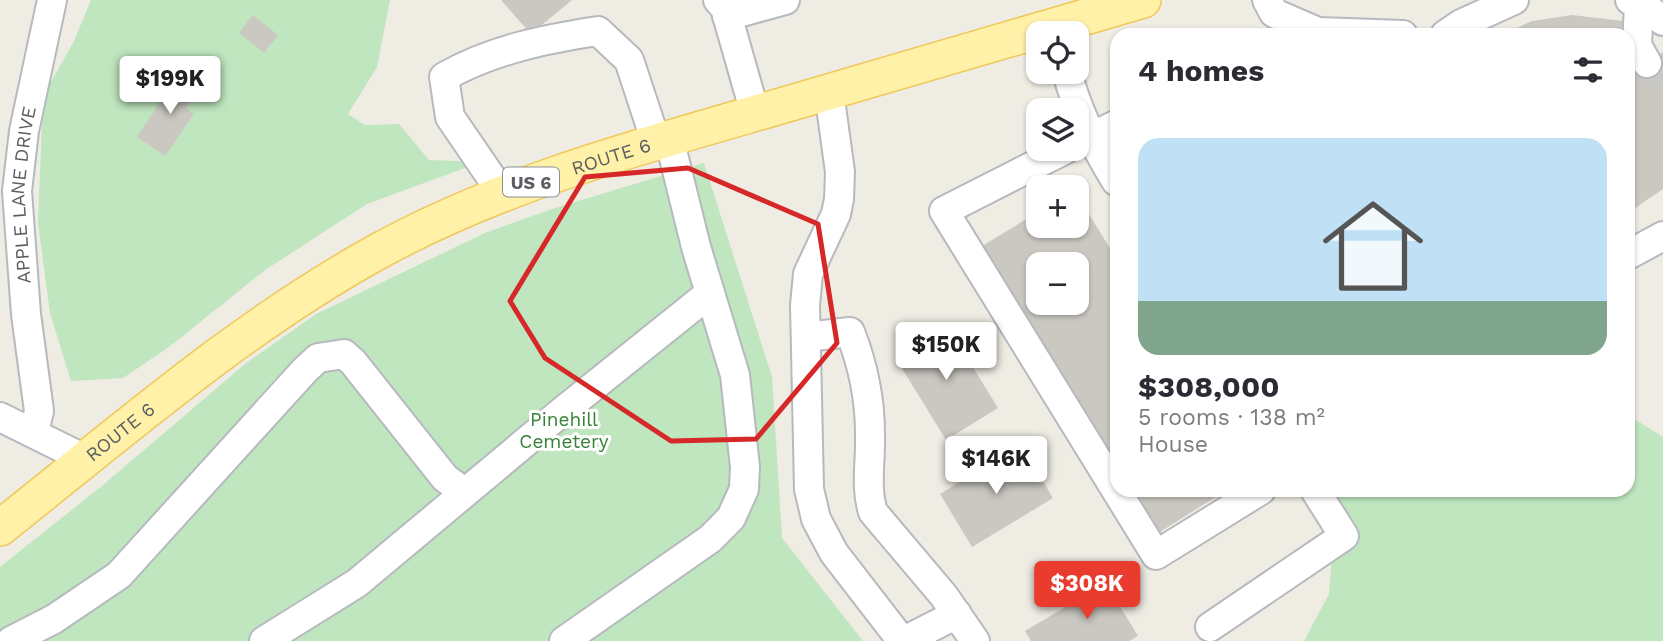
<!DOCTYPE html>
<meta charset="utf-8">
<style>
:root{--surface:#fff;--page:#f2f2f3;--text:#2b2b33;--muted:#7c7c81;--line:#e1e1e2;--accent:#e93c2e}
body{margin:0;font-family:"Work Sans",sans-serif;background:var(--page);color:var(--text);height:100vh;display:flex;flex-direction:column;font-size:26px;white-space:nowrap}
*{box-sizing:border-box;margin:0}
p{font-size:23px;color:var(--muted)}
.icon{flex:none;width:38px;height:38px;fill:none;stroke:currentColor;stroke-width:2;stroke-linecap:round;stroke-linejoin:round}
.map{position:relative;flex:1;overflow:hidden}
.side{position:absolute;left:1110px;top:28px;width:525px;height:469px;display:flex;flex-direction:column;background:var(--surface);border-radius:21px;box-shadow:0 2px 5px #0004}
.side>*{flex:none}
.fabs{position:absolute;left:1026px;top:21px;display:grid;gap:14px}
.fabs a{display:grid;place-items:center;width:63px;height:63px;border-radius:14px;background:var(--surface);box-shadow:0 2px 5px #0004;font-size:35px}
.price{position:absolute;translate:-50% -60px;padding:0 16px;border-radius:7px;background:#fff;color:#222;font-size:23px;line-height:46px;filter:drop-shadow(0 2px 4px #0008)}
.price::after{content:'';position:absolute;left:50%;top:42px;width:21px;height:16px;margin-left:-10px;background:inherit;clip-path:polygon(0 0,100% 0,50% 100%)}
.price.selected{background:var(--accent);color:#fff}
ul{padding:0;list-style:none}
li{display:grid;align-content:center;gap:14px;height:371px;padding:0 28px}
li+li{border-top:2px solid var(--line)}
li span{display:grid;place-items:center;height:217px;border-radius:21px;color:#555}
li>.icon{margin-inline-start:auto}
span .icon{width:126px;height:126px;fill:#fffc;stroke-width:1}
li b{font-size:30px}
h2{display:flex;justify-content:space-between;align-items:center;height:84px;padding:0 28px;font-size:30px}
.map>svg:first-child{display:block}
</style>
<div class="map">
<svg width="1663" height="641" viewBox="0 0 1663 641">
<rect width="100%" height="100%" fill="#eeece3"/>
<path fill="#bfe6bf" d="M 91,0 L 390,0 L 377,67 L 348,114 L 365,125 L 399,124 L 429,160 L 481,162 L 367,204 L 265,270 L 169,347 L 123,378 L 71,381 L 50,313 L 38,223 L 43,96 L 74,41 Z
M 704,163 L 772,377 L 782,538 L 863,641 L 0,641 L 0,567 L 103,485 L 245,364 L 316,314 L 485,233 L 555,208 Z
M 1628,415 L 1663,437 L 1663,641 L 1304,641 L 1329,594 L 1337,490 L 1628,490 Z"/>
<path fill="#cbc8c2" fill-rule="evenodd" d="M 501,0 L 572,0 L 531,34 Z
M 253,15 L 278,35 L 264,53 L 239,33 Z
M 1572,15 L 1623,21 L 1620,35 L 1501,35 L 1532,21 Z
M 1663,52 L 1663,189 L 1628,213 L 1628,68 L 1631,74 Z
M 181,73 L 202,87 L 186,108 L 194,114 L 165,156 L 137,137 L 165,94 L 169,97 L 173,91 L 170,89 Z
M 1076,193 L 1116,258 L 1116,473 L 977,249 L 1038,212 L 1038,226 L 1076,226 ZM 1038,264 L 1076,264 L 1076,303 L 1038,303 Z
M 947,325 L 998,408 L 946,440 L 895,357 Z
M 1021,445 L 1053,498 L 972,547 L 940,494 Z
M 1127,490 L 1227,490 L 1155,535 Z
M 1106,583 L 1138,636 L 1129,641 L 1031,641 L 1025,631 Z"/>
<g fill="none" stroke-linecap="round" stroke-linejoin="round">
<path stroke="#c9c9c3" stroke-width="28" stroke-dasharray="28 14" stroke-linecap="butt" d="M 1647,63 L 1663,85"/>
<defs>
<g id="minor">
<path d="M 718,0 L 725,8 L 755,113"/>
<path d="M 1267,0 L 1274,13 L 1318,32 L 1403,35"/>
<path d="M 1630,0 L 1647,8 L 1663,21"/>
<path d="M 1639,4 L 1637,45 L 1647,63"/>
<path d="M 727,16 L 785,0"/>
<path d="M 1445,35 L 1461,24 L 1514,0"/>
<path d="M 1067,72 C 1077,111 1095,147 1116,181"/>
<path d="M 829,92 L 840,172 L 839,199 L 836,214 L 808,274 L 805,305 L 809,489 L 816,519 L 834,553 L 902,641"/>
<path d="M 1076,144 L 1116,125"/>
<path d="M 1066,149 L 944,211 L 1156,555 L 1261,490"/>
<path d="M 502,193 L 450,117 L 444,77 C 491,50 545,39 598,31 L 629,60 L 656,142"/>
<path d="M 1628,255 L 1663,236"/>
<path d="M 806,337 L 850,332 C 863,365 870,399 870,434 C 871,460 865,487 873,512 L 944,596 L 975,641"/>
<path d="M 0,417 L 87,460"/>
<path id="s1" d="M 34,433 L 39,411 L 26,314 L 17,191 L 24,131 L 52,0"/>
<path d="M 1210,627 L 1344,536 L 1315,490"/>
<path d="M 11,641 L 54,619 L 119,575 L 305,370 L 318,358 L 344,354 L 353,362 L 445,478 L 464,492"/>
<path d="M 264,641 L 357,583 L 564,410 L 710,293"/>
<path d="M 564,641 L 710,539 L 731,518 L 744,489 L 745,467 L 735,375 L 696,247 L 669,138"/>
<path d="M 904,641 L 957,614"/>
</g>
<g id="major">
<path id="s2" d="M 0,528 C 121,432 241,327 377,252 C 499,185 634,148 767,110 C 893,74 1018,37 1143,0"/>
</g>
</defs>
<use href="#minor" stroke="#b6b9bd" stroke-width="32"/>
<use href="#major" stroke="#f1c759" stroke-width="38"/>
<use href="#minor" stroke="#fff" stroke-width="28"/>
<use href="#major" stroke="#fff1a7" stroke-width="35"/>
</g>
<path fill="none" stroke="#d62828" stroke-width="5" stroke-linejoin="round" d="M 688,168 L 818,224 L 837,343 L 756,439 L 671,441 L 545,358 L 510,301 L 585,177 Z"/>
<g text-anchor="middle" dominant-baseline="central" stroke-width="6" stroke-linejoin="round" paint-order="stroke">
<rect fill="#fff" stroke="#8c8f92" stroke-width="2" x="503" y="167.5" width="56" height="29" rx="5"/>
<g font-size="18" font-weight="bold" fill="#5b5f64">
<text x="531" y="182">US 6</text>
</g>
<g font-size="19" fill="#5b5f64" stroke="#fff">
<text stroke="none"><textPath href="#s2" startOffset="721">ROUTE 6</textPath></text>
<text stroke="none"><textPath href="#s1" startOffset="240">APPLE LANE DRIVE</textPath></text>
<text stroke="none"><textPath href="#s2" startOffset="154">ROUTE 6</textPath></text>
</g>
<g font-size="19" fill="#348238" stroke="#fff">
<text x="564" y="419">Pinehill<tspan x="564" dy="22">Cemetery</tspan></text>
</g>
</g>
</svg>
<div class="fabs">
<a><svg class="icon" aria-label="locate" viewBox="0 0 24 24"><circle cx="12" cy="12" r="6"/><path d="M12 2v4M12 18v4M2 12h4M18 12h4"/></svg></a>
<a><svg class="icon" aria-label="layers" viewBox="0 0 24 24"><path d="M12 4l9 5-9 5-9-5zM3 14l9 5 9-5"/></svg></a>
<a>+</a>
<a>−</a>
</div>
<b class="price" style="left:170px;top:116px">$199K</b>
<b class="price" style="left:946px;top:382px">$150K</b>
<b class="price" style="left:996px;top:496px">$146K</b>
<b class="price selected" style="left:1087px;top:621px">$308K</b>
<section class="side">
<h2>4 homes<svg class="icon" aria-label="filters" viewBox="0 0 24 24"><path d="M4 7h16M4 17h16"/><circle cx="9" cy="7" r="2"/><circle cx="15" cy="17" r="2"/></svg></h2>
<ul>
<li><span style="background:linear-gradient(#bfe0f5 75%,#7fa58c 0)"><svg class="icon" aria-label="home" viewBox="0 0 24 24"><path d="M3 11l9-7 9 7M6 9v11h12V9"/></svg></span><div><b>$308,000</b><p>5 rooms · 138 m²</p><p>House</p></div></li>
</ul>
</section>
</div>
